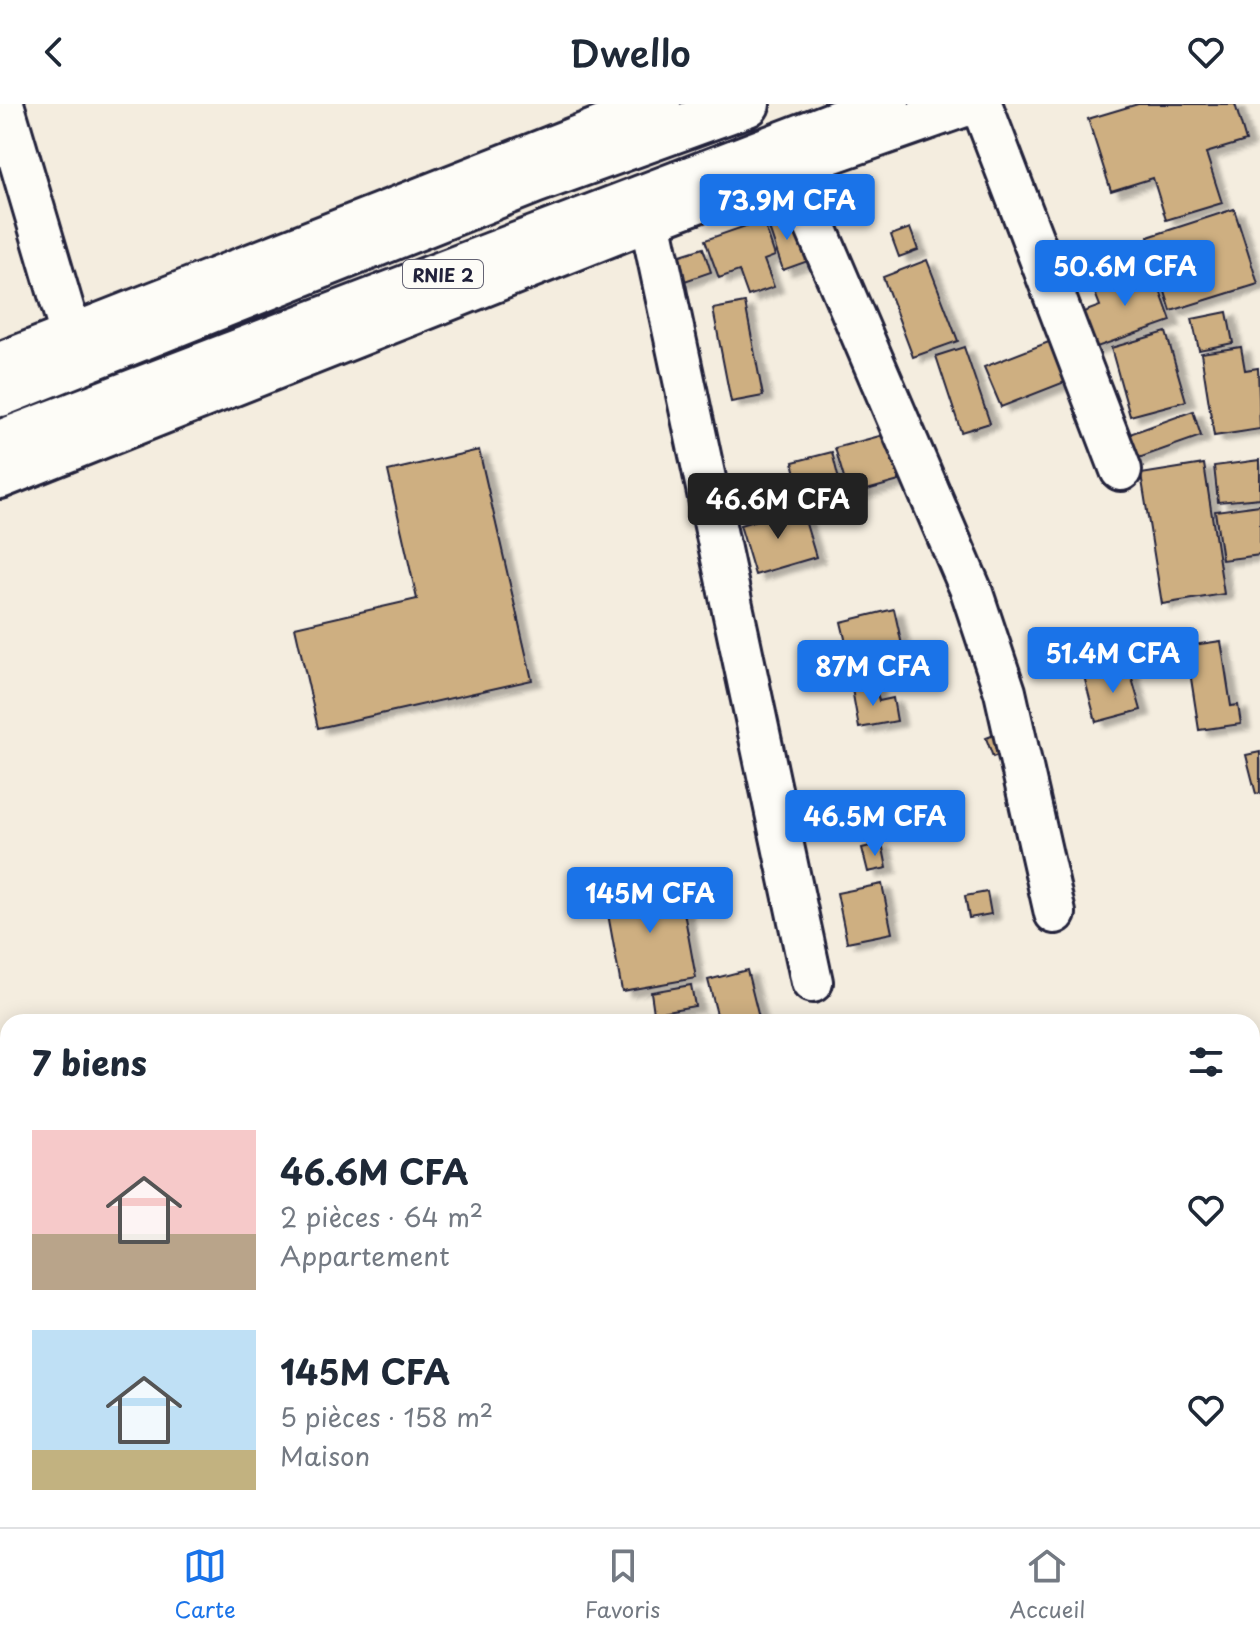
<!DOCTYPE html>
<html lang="fr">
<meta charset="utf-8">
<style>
:root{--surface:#fff;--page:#f6f6f7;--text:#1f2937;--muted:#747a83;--line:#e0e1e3;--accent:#1a73e8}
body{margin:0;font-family:"Playpen Sans",sans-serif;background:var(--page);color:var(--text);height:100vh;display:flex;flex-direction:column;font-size:30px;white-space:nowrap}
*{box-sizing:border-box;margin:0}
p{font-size:26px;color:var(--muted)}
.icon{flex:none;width:44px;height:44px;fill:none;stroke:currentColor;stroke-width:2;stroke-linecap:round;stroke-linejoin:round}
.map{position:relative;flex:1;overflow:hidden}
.panel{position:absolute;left:0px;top:910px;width:1260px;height:514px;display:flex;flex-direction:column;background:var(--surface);border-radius:24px 24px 0 0;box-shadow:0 4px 20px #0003}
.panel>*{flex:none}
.price{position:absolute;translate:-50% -68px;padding:0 18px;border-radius:8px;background:var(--accent);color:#fff;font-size:26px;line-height:52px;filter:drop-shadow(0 2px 4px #0008)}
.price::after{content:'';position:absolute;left:50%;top:48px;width:24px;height:18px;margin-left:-12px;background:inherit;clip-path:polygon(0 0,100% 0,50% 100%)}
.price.active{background:#222;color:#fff}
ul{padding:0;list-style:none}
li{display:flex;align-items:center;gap:24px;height:200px;padding:0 32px}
li span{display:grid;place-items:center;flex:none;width:224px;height:160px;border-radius:0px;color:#555}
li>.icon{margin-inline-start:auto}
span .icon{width:96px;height:96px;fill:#fffc;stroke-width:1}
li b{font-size:34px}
h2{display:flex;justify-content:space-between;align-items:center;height:96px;padding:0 32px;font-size:34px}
header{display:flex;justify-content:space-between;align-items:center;height:104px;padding:0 32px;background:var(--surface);font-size:36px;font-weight:600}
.dock{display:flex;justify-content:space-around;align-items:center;height:112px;border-top:2px solid var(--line);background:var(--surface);font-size:22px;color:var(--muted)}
.dock a{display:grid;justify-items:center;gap:4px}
.dock .active{color:var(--accent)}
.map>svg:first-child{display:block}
</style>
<header><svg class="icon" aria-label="back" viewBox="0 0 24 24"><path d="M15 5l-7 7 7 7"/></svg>Dwello<svg class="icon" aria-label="heart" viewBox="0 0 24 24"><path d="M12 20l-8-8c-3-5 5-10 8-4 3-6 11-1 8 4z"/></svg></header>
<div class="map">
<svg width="1260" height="1423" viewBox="0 0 1260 1423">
<defs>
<filter id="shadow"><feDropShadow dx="9" dy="5" stdDeviation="2" flood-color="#0004"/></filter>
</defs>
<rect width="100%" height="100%" fill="#f4eddf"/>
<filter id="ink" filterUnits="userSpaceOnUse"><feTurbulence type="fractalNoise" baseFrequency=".0125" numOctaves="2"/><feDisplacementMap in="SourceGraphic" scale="16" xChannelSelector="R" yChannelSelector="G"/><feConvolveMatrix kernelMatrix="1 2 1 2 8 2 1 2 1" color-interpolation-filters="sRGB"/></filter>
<g filter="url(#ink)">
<path fill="#b9eaa9" stroke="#6e8672" stroke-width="2" d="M 8,1370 L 8,1416 L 1150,1416 L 1141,1423 L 0,1423 L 0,1372 Z"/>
<path fill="#ceaf81" stroke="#22223b" stroke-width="2" filter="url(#shadow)" d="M 1138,0 L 1235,0 L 1246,37 L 1206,49 L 1222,99 L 1166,116 L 1153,74 L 1111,87 L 1088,15 Z
M 1234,105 L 1258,180 L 1171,207 L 1148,133 Z
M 791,109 L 808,157 L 783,166 L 767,118 Z
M 763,116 L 775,152 L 764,156 L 774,183 L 748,192 L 739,167 L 719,174 L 705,136 Z
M 910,124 L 918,146 L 899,153 L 891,131 Z
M 703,144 L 711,168 L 679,179 L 671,154 Z
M 927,156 L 958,237 L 913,253 L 883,173 Z
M 1151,161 L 1171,217 L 1091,245 L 1078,210 L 1100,202 L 1092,181 Z
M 745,199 L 763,292 L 731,298 L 713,205 Z
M 1227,208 L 1233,239 L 1199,246 L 1192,215 Z
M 1166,228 L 1186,297 L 1130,312 L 1111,244 Z
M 1059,234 L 1075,274 L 1001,303 L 984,263 Z
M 964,243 L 990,319 L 961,328 L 936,252 Z
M 1241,243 L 1245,266 L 1258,264 L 1260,325 L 1214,332 L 1201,249 Z
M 1193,307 L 1201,332 L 1133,356 L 1124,332 Z
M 887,330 L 899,377 L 849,391 L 835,344 Z
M 479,346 L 532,576 L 318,624 L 295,523 L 417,495 L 388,367 Z
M 832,348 L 844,396 L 805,406 L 793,358 Z
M 1260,356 L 1260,394 L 1218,398 L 1214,362 Z
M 1204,360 L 1224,490 L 1162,500 L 1141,370 Z
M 1260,401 L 1260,451 L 1222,456 L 1215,407 Z
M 801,403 L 816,453 L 755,471 L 740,421 Z
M 894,505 L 908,568 L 856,580 L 841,518 Z
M 1221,537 L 1231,602 L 1238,601 L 1241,620 L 1199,626 L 1186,542 Z
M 1129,564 L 1141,606 L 1096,618 L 1085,576 Z
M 875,581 L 879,597 L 893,594 L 897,617 L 859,624 L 852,585 Z
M 1002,628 L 1009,647 L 993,653 L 986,634 Z
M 1260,648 L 1260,689 L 1256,690 L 1246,651 Z
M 882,739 L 887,764 L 868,768 L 862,744 Z
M 678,775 L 696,874 L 622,887 L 604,788 Z
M 882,780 L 892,829 L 847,838 L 837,789 Z
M 987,788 L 991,810 L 969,814 L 965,792 Z
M 747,866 L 760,918 L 719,918 L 708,876 Z
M 691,881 L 695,902 L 654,909 L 651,888 Z
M 8,1055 L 8,1156 L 0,1159 L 0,1058 Z"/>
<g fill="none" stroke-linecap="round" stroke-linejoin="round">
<defs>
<path id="minor" d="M 3,0 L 71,231
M 981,0 L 1121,366
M 790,63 L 971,486 L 1005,588 L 1055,809
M 650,116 L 812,878
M 0,259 L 660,0
M 0,374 L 650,116 L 790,63 L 970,0"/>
<path id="highway" d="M 0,290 L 534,77 L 747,0
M 0,339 L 887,0"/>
</defs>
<use href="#minor" stroke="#22223b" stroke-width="46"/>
<use href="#highway" stroke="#22223b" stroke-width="50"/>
<use href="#minor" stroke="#fdfcf7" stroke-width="40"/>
<use href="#highway" stroke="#fdfcf7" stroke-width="44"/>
</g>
</g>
<g text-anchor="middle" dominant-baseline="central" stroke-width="6" stroke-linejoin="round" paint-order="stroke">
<rect fill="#fdfcf7" stroke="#646373" stroke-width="2" x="403" y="156" width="80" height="28" rx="6"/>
<g font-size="18" font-weight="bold" fill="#22223b">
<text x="443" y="170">RNIE 2</text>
</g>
</g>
</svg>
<b class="price" style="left:787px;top:138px">73.9M CFA</b>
<b class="price" style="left:1125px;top:204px">50.6M CFA</b>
<b class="price active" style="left:778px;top:437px">46.6M CFA</b>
<b class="price" style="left:1113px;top:591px">51.4M CFA</b>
<b class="price" style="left:873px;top:604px">87M CFA</b>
<b class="price" style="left:875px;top:754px">46.5M CFA</b>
<b class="price" style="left:650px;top:831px">145M CFA</b>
<section class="panel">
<h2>7 biens<svg class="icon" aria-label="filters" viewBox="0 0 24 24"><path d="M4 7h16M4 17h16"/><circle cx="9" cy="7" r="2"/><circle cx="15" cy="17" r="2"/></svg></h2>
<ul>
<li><span style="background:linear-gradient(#f6c9c9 65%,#b9a48a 0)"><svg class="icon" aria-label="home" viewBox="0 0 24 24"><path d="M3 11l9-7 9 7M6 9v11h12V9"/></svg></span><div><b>46.6M CFA</b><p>2 pièces · 64 m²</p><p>Appartement</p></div><svg class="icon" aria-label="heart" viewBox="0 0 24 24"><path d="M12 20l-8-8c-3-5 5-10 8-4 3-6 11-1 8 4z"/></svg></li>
<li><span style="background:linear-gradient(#bfe0f5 75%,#c2b280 0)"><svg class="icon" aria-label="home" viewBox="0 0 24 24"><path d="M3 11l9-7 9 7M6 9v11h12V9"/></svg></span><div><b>145M CFA</b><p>5 pièces · 158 m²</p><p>Maison</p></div><svg class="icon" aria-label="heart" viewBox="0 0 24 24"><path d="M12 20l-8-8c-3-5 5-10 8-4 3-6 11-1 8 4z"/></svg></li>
</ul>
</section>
</div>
<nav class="dock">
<a class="active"><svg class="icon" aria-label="map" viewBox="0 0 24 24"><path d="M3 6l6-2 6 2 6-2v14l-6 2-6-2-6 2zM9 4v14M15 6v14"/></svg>Carte</a>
<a><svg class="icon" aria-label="saved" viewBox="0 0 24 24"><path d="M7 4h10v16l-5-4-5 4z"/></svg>Favoris</a>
<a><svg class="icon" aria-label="home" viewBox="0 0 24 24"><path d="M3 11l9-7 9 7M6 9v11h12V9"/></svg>Accueil</a>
</nav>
